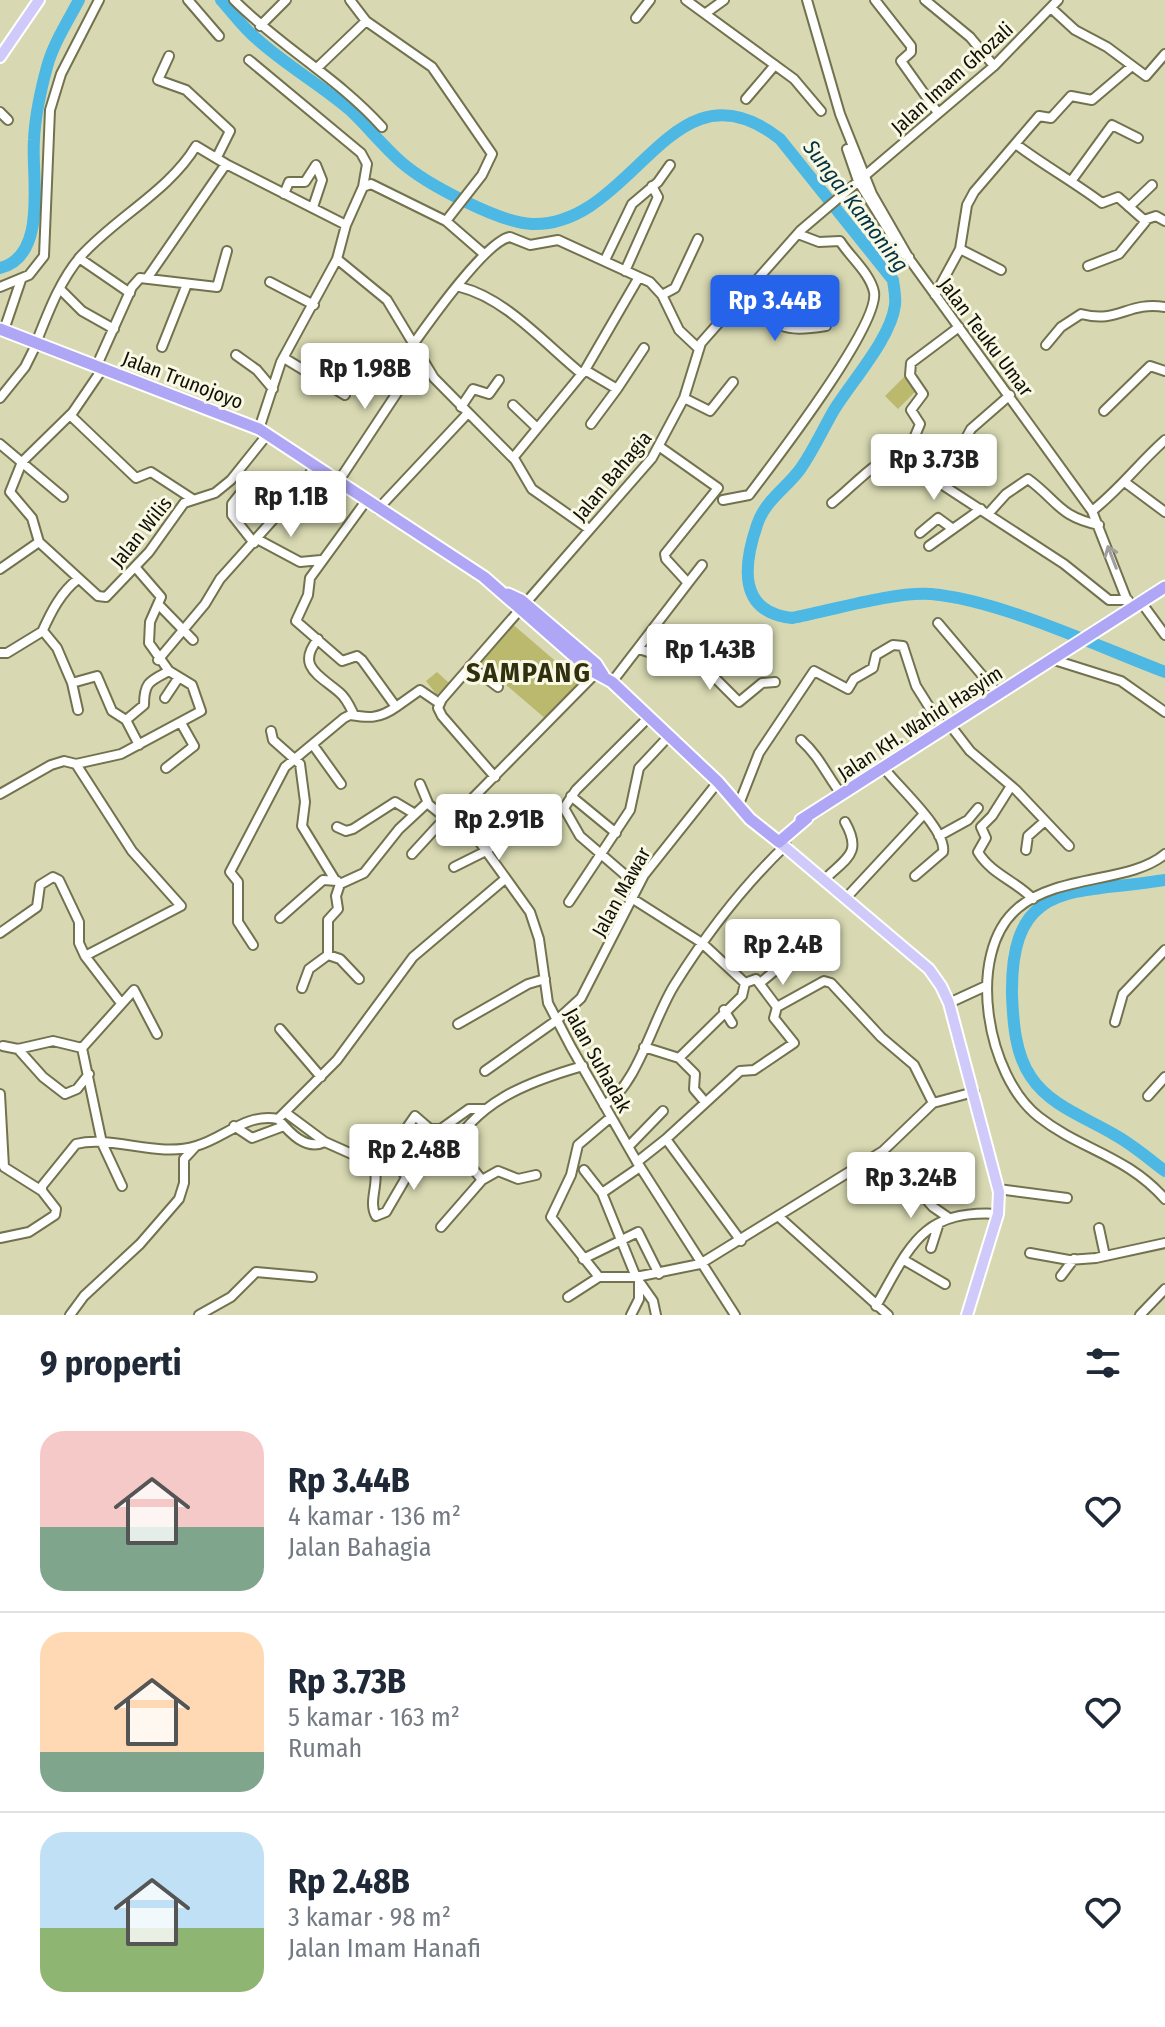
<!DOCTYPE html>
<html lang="id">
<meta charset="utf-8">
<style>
:root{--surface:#fff;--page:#f6f6f7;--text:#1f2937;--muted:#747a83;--line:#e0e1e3;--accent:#2563eb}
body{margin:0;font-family:"Fira Sans Condensed",sans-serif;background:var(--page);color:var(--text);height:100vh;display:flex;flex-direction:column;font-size:30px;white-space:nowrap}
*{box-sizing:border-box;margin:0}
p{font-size:26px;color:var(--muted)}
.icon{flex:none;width:44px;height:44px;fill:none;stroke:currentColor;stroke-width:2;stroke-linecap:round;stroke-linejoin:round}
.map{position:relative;height:1315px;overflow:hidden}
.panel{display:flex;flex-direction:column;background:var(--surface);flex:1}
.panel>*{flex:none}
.price{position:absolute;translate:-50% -68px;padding:0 18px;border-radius:8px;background:#fff;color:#222;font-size:26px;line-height:52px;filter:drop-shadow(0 2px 4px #0008)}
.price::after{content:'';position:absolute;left:50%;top:48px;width:24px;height:18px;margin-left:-12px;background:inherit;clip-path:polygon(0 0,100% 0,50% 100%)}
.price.selected{background:var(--accent);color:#fff}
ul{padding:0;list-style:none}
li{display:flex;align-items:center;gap:24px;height:200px;padding:0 40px}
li+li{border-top:2px solid var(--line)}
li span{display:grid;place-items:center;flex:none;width:224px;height:160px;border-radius:24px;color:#555}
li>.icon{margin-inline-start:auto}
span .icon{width:96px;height:96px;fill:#fffc;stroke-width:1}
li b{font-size:34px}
h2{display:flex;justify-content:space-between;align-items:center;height:96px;padding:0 40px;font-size:34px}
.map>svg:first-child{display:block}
</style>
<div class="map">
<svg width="1165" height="1315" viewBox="0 0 1165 1315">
<rect width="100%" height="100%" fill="#d8d9b2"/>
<path fill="#bab96e" d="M 906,375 L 918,389 L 898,409 L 885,396 Z
M 510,622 L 581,683 L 547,720 L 477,660 Z
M 437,672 L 449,683 L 437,695 L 426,681 Z"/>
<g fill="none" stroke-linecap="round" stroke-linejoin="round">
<path stroke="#4db8e3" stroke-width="12" d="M 221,0 C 233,13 244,29 258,40 C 287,66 321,85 350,110 C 368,127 383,146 401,162 C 426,184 500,223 532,224 C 635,227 671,53 780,139 L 893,280 C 894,288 896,297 895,305 C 891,338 852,381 834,410 C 823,429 814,449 801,468 C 787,488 765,500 757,525 C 743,566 738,612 792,618 C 829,611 895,591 931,594 C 1000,600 1099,647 1165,672
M 0,268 C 49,256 31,175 34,140 C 35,117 41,89 47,67 C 53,44 68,21 79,0
M 1165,880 C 1077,895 1010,876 1012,995 C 1013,1021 1015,1054 1031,1077 C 1050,1106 1087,1118 1115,1135 C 1133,1145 1149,1159 1165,1171"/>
<defs>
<path id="minor" d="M 188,0 L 219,36
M 234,0 C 281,47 338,78 382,127
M 350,0 L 366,21 L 432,67 L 492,154 L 482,175 L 446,221
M 686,0 L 794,79 L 821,111
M 807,0 L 840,114 L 872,194 L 910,260 L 1092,511 L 1130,608
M 875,0 L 911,46 L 911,52 L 901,61 L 938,113
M 925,0 L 970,37 L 994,66
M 1051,8 L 1075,30 L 1107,47 L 1146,76 L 1165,54
M 706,13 L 724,0
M 636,18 L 650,0
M 260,26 L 286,0
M 169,56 L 158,80 L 186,90 L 230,131 L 217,157
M 249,60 L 361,153 L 367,164 L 363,187
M 317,68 L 366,21
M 746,99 L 775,65
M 0,112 L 8,120
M 1017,145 C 1045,166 1074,182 1102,203 L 1118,197 L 1144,220 L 1156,216 L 1165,221
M 847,149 L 858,181 L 903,254 L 909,257
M 1072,180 L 1112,125 L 1138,138
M 284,194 L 289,182 L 305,182 L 316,165 L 322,180 L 313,207
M 1129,207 L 1152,185
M 346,225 L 363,187 L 371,184 L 446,221 L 484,254
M 960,249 L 1001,270
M 79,258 L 130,293
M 337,259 L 387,300 L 434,378 L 515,460 L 532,489 L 589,529
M 605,260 L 632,204 L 658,182 L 670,165
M 1088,266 L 1119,254 L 1146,221
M 625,271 L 658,197 L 652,186
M 148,277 L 226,164 L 346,225 L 337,259 L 281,362 L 259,429
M 270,282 L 314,305
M 0,287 L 29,275 L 44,256 L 50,110 L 61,74 L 99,0
M 460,287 C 506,298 546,345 582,374
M 60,289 L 82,311 L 114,329
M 662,295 L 675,288 L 698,239
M 935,295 L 960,249 L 967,205 L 974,192 L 1039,116 L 1051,118 L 1071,96 L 1092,100 L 1132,66
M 745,296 C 776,327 781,333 826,326
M 959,327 L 911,363 L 910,375 L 923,394 L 911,410 L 920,424 L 907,455 L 941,484 L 1064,564 L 1109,600 L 1128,600
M 4,330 L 21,280
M 36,343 C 48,313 60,280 81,256 C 116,217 169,191 196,146 L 226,164
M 1046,345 L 1061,327 L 1081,314 C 1119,324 1127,301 1165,307
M 412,346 C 429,322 486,241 510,237 L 530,245 L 558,240 L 650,282 L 662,295 L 679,330 L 697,347
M 162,347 L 187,284
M 236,355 L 257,370 L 273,389
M 284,358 L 345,395
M 97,365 L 132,287 L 140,278 L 217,287 L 227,251
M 103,368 L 73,412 L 22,462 L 10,492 L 32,518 L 39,542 L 98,596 L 106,597 L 149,552 L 184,503 L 215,493 L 231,480 L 267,435
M 585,370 L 617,389 L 591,424
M 617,389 L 644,348
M 0,398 L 25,367 L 37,343
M 684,398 L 710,411 L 733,382
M 513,405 L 537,428
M 461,407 L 473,389 L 489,394 L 499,380
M 1104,411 L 1150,366 L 1165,371
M 70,415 L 136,478 L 151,472 L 191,498
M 0,444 L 63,497
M 513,458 L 585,370 L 639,277
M 236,474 L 247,485 L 232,504 L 232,515 L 254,543
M 338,482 L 420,358
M 1126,483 L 1165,512
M 941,484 L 971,429 L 1010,395
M 723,500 L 749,495 C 773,463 880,325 874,292 C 870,273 850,257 840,241 L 819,242 L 798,234
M 366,501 L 310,578 L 308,595 L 296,621 L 342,661 L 357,656 L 362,660 L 396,707 L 420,690 L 439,703
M 832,503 C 855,485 876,458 905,451
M 378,509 L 468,413
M 1092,511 C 1120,489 1139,463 1165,440
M 988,514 L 1006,494 L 1028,479 C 1058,501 1058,516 1099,525
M 920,533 L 938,518 L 953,529
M 257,539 L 300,562 L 321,560
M 929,546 L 981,509
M 0,569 L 39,542
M 688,583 L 702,565
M 1141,602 L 1165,635
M 159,605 L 193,640
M 938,623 L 998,694
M 42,632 C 51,612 61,592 78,579
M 318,639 C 295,667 321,676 340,693 C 347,699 350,707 354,715
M 639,649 L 709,672 L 739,702 L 762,683 L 775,682
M 0,653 L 7,653 L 43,631 L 57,648 L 72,683 L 97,676 L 112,711 L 126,720 L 139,745
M 1051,659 L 1121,681 L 1165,712
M 158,660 L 205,604 L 220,579 L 296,494 L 315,466
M 470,666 L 498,687
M 598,671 L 464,807 L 461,816 L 530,912 L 539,939 L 548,1003 L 571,1047 L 637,1162 L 735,1315
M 612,682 L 688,583 L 666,559 L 665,554 L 718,488 L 660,447
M 72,683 L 78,710
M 165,698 L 179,677
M 126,720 L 144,705 C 144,682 150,681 169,671
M 950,725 L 970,751 L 1016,790 L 1069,846
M 271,731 L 273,740 L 300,764 L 305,802 L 302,826 L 335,880
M 801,740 C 820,757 827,776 842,795
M 313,745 L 341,784
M 76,764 L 132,851 L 181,906 L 85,956
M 166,768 L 194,746 L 181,723
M 884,768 C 898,787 947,830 943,852 L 915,876
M 495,777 L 442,716 L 438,708 L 442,699 L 652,458 L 684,398 L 701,343 L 801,230 L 994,66 L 1058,0
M 420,784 L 428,803
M 1011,786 L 992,816 L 981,827 L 986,838 L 978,852 C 991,874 1016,881 1033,899
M 0,794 L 51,765 L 64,761 L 76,764 L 121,754 L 201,711 L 192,685 L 169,671 L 149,643 L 150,622 L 161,597 L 136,568
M 571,796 L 616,833
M 739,804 L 759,753 L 814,671 L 848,689 L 854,679 L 873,668 L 876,655 L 893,645 L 903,646 L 916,686 L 943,729
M 337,827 L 346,831 L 353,829 L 395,802 L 415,814
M 939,836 L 968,820 L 978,808
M 1026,850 L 1028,836 L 1045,821
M 412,854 L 445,818
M 1165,854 C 1131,883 1058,874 1018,908 C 964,953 987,1077 1039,1117 C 1081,1150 1126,1155 1165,1199
M 454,867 L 486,851 L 522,824
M 824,880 C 846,858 863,854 845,822
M 340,884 L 364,873 L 399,829 L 427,803 L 448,820 L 463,820
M 638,886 L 580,836 L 564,808 L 576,790 L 649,717
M 846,898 L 924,814
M 633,899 L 702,943 L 745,983
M 569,902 L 630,810 L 639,768 L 669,736
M 280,918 L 323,880 L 337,881
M 0,933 L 37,907 L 40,885 L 53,877 L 59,880 L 79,922 L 79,943 L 85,956 L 121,1003
M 253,945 L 238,922 L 238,882 L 230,872 L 285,767 L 344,718 L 350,715 C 369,718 379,719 396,707
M 328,955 L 340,959 L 359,979
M 760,983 L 777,969 L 789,951 L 776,936
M 302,988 L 309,969 L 328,955 L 328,920 L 338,909 L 336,896 L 340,884
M 949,1003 L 986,986
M 777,1007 L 824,981 L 831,983 L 881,1037 L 914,1065 L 933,1103
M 724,1010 L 732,1023
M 1115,1022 L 1123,994 L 1165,950
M 458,1024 L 528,984 L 545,979
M 280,1029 L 321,1077
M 3,1046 L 18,1049 L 53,1041 L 82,1048
M 644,1047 L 679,1058 L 742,996 L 745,983
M 82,1048 L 102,1143 L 122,1186
M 82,1048 L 134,990 L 157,1034
M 18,1049 L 43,1077 L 65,1094 L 77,1089 L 89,1074
M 679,1058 L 695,1074 L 694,1089 L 705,1102
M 485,1071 L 557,1020 L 581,998 L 644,875 L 718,782
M 0,1094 L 4,1167 L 42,1191
M 1148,1096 L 1165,1077
M 604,1105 C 638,1085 653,1018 675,984 C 707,933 743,886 786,845
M 286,1113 L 325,1142 L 372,1163 C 382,1181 367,1200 376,1216 L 386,1212 L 407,1176
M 278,1119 C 290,1133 306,1151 325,1142
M 234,1126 L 252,1138 L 284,1126
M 441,1129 L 469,1109 L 484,1109
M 666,1139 L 740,1071 L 754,1070 L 794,1043 L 774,1018 L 777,1007 L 756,979 L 745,983
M 629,1146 L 663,1111
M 389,1150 L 403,1173 L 412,1176 L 427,1145
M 883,1151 L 933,1207 L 949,1218
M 447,1157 C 474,1102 527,1082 583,1066
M 637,1162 L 666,1139 L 741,1241
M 372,1163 L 395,1145 L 415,1116 L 430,1129 L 441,1129 L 482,1180 L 498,1171 L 518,1179 L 536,1175
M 584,1170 L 602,1193
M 998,1189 L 1067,1198
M 778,1216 L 888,1315
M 441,1227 L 482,1180
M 1099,1228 L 1105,1256
M 0,1238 L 29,1232 L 55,1215 L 56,1209 L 42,1191 L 42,1186 L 76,1144 C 112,1135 158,1158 196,1146 C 225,1138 245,1113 278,1119 L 337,1060 L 413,957 L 505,879
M 931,1248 L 939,1223
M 1030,1253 L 1069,1260 L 1096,1258 L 1165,1243
M 583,1259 L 638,1232 L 659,1274
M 904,1260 L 945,1284
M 1061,1276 L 1074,1259
M 599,1277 L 551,1217 L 571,1175 L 578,1145 L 611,1117
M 636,1277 L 602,1193 L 640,1167
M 641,1284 L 653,1301 L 656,1315
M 568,1297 L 599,1277 L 636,1277 L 700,1264 L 883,1151 L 933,1103 L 974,1092
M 876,1306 C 910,1247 921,1209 998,1214
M 70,1315 L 84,1296 L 140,1244 L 179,1199 L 184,1183 L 184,1159 L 195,1147
M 199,1315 L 231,1297 L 256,1272 L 312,1277
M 631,1315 L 639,1299 L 639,1276
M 1140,1315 L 1165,1289"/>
<path id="major" d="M 0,57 L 39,0
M 779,842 L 929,969 L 941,986 L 949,1003 L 999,1192 L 998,1214 L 967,1315"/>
<path id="highway" d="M 0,329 L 259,429 L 484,577 L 590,670 L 612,682 L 718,782 L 750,819 L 779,842 L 807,818
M 508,594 L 521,600 L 596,664 L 603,675
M 801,820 L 1165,587"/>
</defs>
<use href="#minor" stroke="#72724f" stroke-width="12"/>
<use href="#major" stroke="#fff" stroke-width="14"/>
<use href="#highway" stroke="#fff" stroke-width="15"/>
<use href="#minor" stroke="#fff" stroke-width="8"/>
<use href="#major" stroke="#cfcaf9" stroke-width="10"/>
<use href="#highway" stroke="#afa7f5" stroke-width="11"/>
</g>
<defs><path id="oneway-shaft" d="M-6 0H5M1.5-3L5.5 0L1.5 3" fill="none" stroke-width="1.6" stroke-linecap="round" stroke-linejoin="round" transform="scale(2)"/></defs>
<use stroke="#9f9f9b" href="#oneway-shaft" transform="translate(1112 557) rotate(-111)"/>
<g text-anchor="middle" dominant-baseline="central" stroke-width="6" stroke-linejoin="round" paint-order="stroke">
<g font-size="20" fill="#101004" stroke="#f8f8e5">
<text transform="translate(952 78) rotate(-42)">Jalan Imam Ghozali</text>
<text transform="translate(986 337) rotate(53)">Jalan Teuku Umar</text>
<text transform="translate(183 380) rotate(21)">Jalan Trunojoyo</text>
<text transform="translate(612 476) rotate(-50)">Jalan Bahagia</text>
<text transform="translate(141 532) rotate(-51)">Jalan Wilis</text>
<text transform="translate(920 723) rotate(-33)">Jalan KH. Wahid Hasyim</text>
<text transform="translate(621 892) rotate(-61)">Jalan Mawar</text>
<text transform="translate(598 1060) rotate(61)">Jalan Suhadak</text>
</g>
<g font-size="22" font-style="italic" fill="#003243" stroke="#f8f8e5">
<text transform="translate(856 206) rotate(53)">Sungai Kamoning</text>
</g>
<g font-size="28" font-weight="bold" letter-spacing="2" fill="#30300e" stroke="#f8f8e5">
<text x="529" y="672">SAMPANG</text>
</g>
</g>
</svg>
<b class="price selected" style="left:775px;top:343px">Rp 3.44B</b>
<b class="price" style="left:365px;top:411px">Rp 1.98B</b>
<b class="price" style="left:934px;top:502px">Rp 3.73B</b>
<b class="price" style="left:291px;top:539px">Rp 1.1B</b>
<b class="price" style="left:710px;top:692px">Rp 1.43B</b>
<b class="price" style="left:499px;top:862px">Rp 2.91B</b>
<b class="price" style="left:783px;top:987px">Rp 2.4B</b>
<b class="price" style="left:414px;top:1192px">Rp 2.48B</b>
<b class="price" style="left:911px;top:1220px">Rp 3.24B</b>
</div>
<section class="panel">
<h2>9 properti<svg class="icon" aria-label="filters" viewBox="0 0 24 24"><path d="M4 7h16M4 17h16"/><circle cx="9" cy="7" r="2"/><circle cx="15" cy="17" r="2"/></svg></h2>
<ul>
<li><span style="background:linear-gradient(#f6c9c9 60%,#7fa58c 0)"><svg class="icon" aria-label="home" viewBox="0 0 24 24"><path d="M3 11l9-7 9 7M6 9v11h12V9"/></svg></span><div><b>Rp 3.44B</b><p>4 kamar · 136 m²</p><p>Jalan Bahagia</p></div><svg class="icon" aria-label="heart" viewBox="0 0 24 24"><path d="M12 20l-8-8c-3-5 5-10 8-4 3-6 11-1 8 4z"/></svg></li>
<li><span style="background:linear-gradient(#ffd9b3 75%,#7fa58c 0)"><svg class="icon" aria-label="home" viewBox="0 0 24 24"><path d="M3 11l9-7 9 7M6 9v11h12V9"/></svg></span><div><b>Rp 3.73B</b><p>5 kamar · 163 m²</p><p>Rumah</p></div><svg class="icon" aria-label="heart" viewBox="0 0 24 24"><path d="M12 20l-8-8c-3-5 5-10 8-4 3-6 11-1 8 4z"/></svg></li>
<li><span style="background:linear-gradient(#bfe0f5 60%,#8fb573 0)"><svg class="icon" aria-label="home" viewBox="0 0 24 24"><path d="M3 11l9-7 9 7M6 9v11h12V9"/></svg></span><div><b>Rp 2.48B</b><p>3 kamar · 98 m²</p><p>Jalan Imam Hanafi</p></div><svg class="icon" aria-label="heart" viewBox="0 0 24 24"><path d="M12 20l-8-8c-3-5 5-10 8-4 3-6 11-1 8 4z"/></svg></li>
</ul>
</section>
